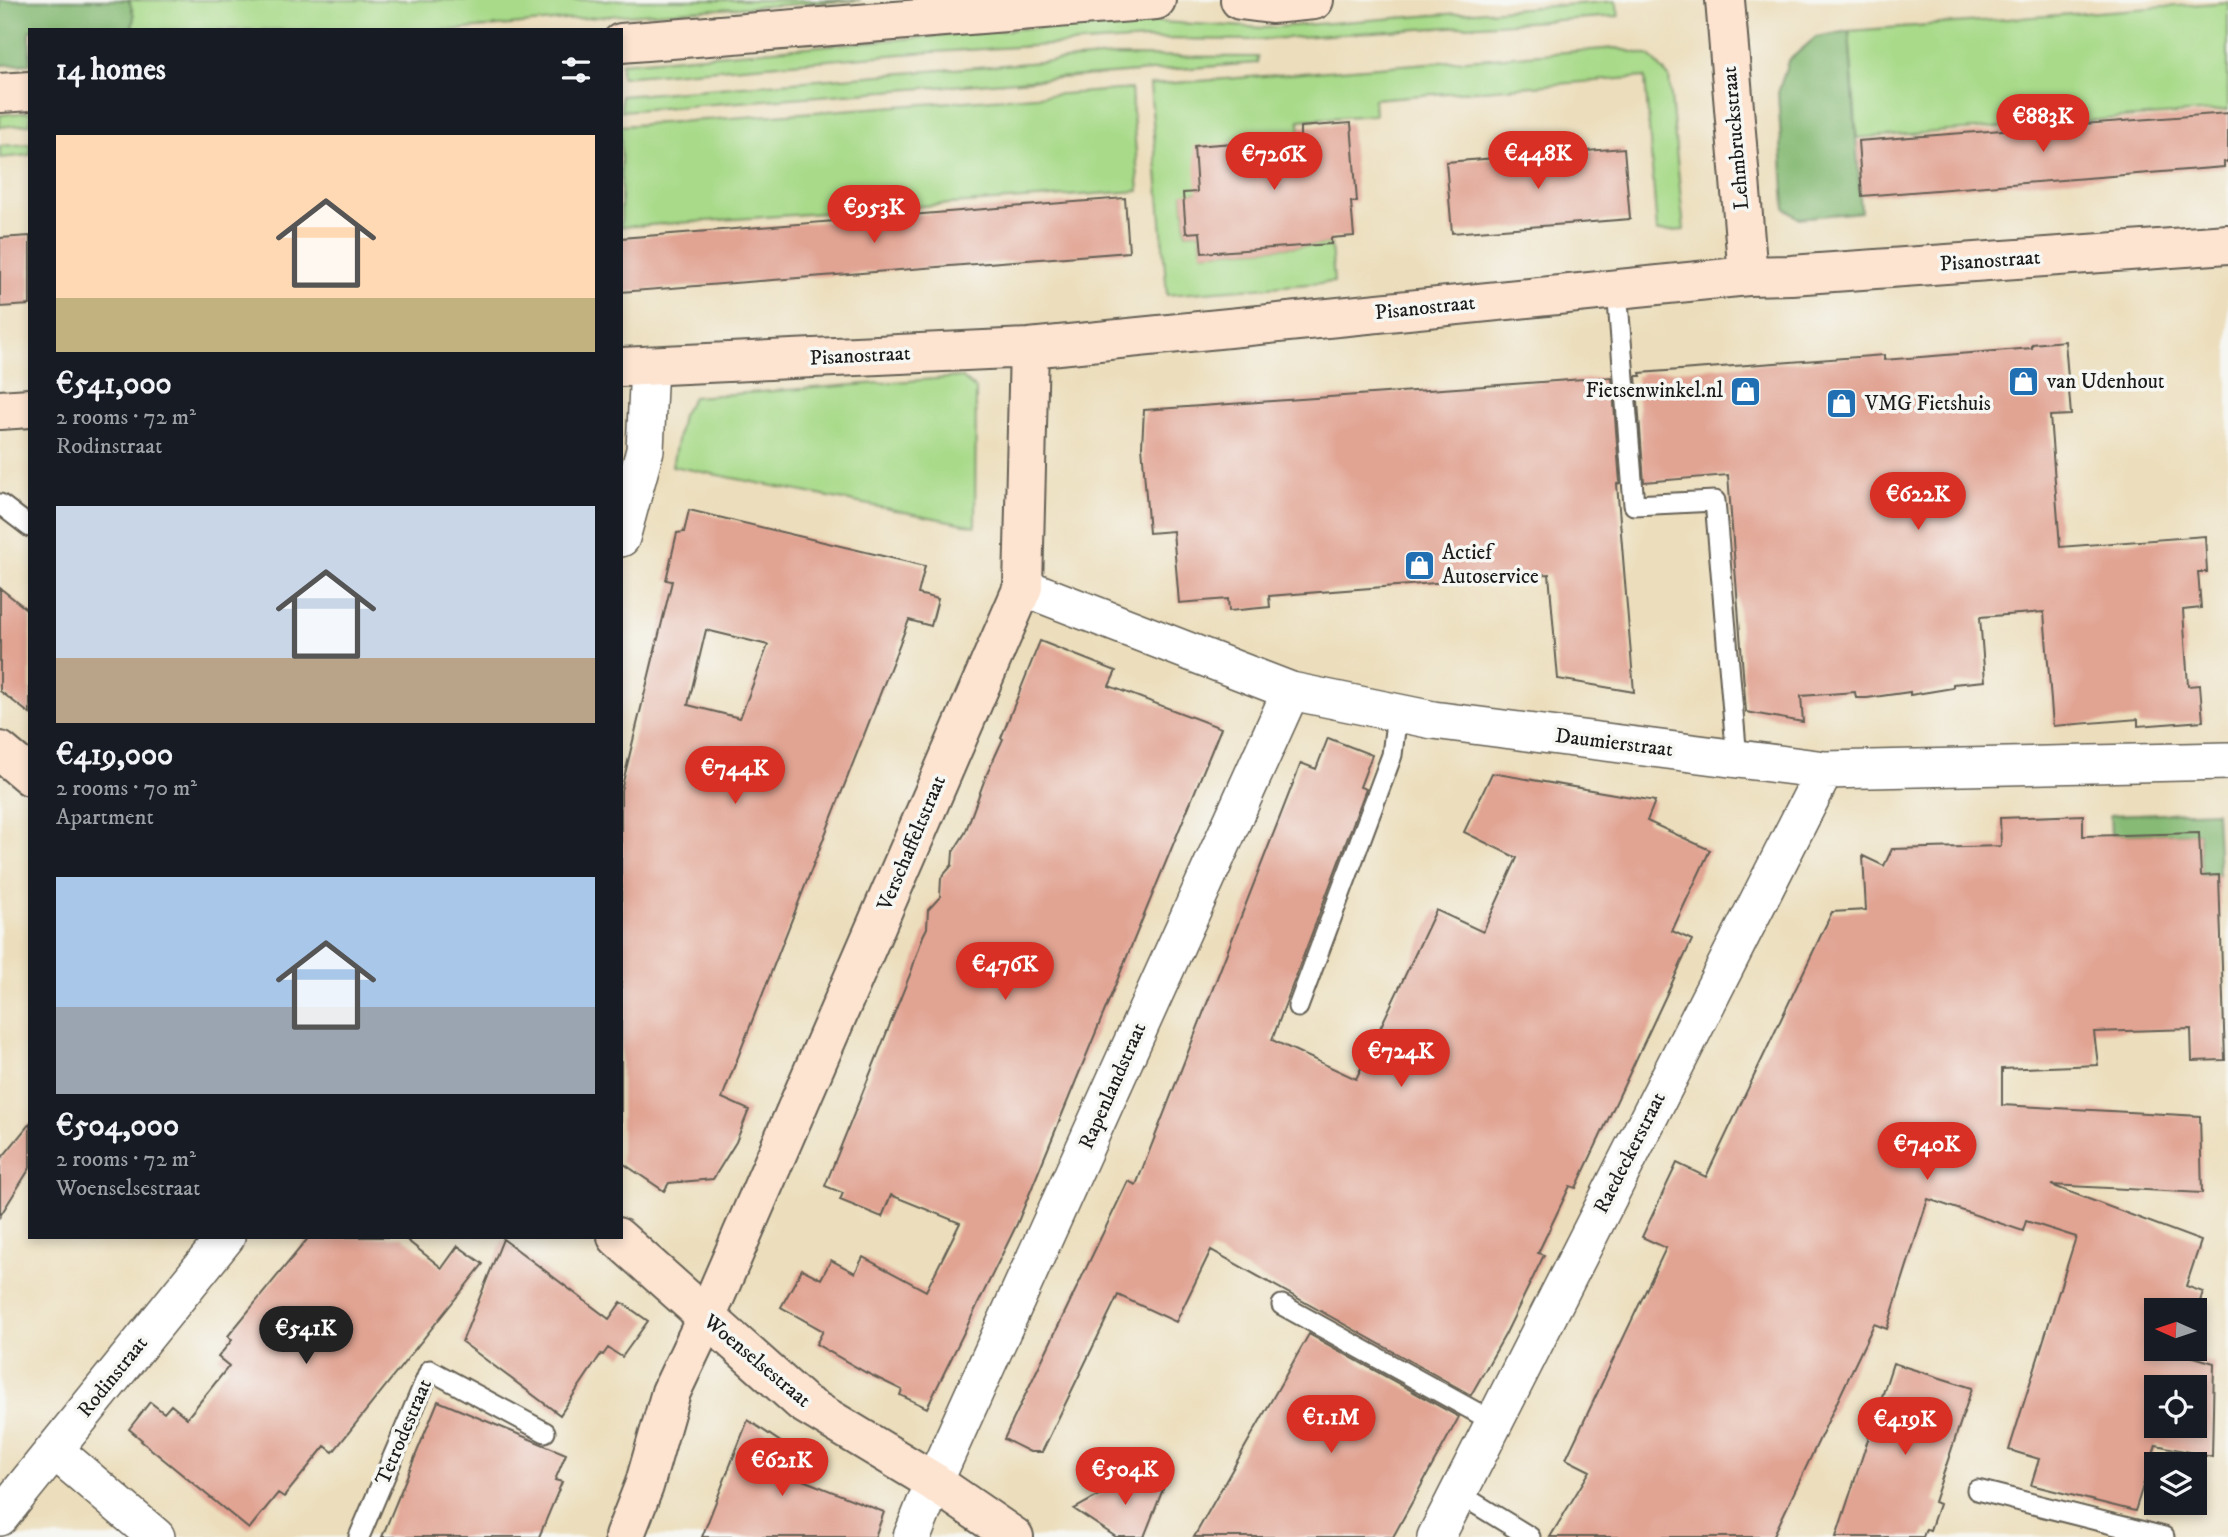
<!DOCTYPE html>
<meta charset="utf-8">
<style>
:root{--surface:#171b24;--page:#242831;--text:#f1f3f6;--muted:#9ea1a6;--accent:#d93025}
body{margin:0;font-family:"IM FELL DW Pica",serif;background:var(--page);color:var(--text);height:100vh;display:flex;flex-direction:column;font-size:26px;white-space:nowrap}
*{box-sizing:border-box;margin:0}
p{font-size:23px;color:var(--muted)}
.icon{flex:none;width:38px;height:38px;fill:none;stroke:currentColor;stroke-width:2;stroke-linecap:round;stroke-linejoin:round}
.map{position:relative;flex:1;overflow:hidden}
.side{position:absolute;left:28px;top:28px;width:595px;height:1211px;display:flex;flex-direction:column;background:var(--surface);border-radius:0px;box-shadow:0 4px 10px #0003}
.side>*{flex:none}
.needle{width:46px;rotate:273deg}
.controls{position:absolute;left:2144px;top:1298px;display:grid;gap:14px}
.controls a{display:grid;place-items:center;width:63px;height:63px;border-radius:0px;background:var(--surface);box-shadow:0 4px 10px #0003;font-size:35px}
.price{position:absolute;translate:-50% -60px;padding:0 16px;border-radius:24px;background:var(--accent);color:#fff;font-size:23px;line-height:46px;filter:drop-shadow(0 2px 4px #0008)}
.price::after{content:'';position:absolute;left:50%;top:42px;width:21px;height:16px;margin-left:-10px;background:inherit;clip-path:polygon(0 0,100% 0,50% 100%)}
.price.active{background:#222;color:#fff}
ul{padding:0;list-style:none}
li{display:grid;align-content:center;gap:14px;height:371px;padding:0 28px}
li span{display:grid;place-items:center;height:217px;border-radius:0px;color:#555}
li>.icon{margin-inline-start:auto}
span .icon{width:126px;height:126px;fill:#fffc;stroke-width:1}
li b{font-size:30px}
h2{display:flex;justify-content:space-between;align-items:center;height:84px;padding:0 28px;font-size:30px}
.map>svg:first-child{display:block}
</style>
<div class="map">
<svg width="2228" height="1537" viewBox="0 0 2228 1537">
<rect width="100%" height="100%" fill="#f6f6f2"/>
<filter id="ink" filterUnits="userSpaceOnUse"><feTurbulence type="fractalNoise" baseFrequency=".0143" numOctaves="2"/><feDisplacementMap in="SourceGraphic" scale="14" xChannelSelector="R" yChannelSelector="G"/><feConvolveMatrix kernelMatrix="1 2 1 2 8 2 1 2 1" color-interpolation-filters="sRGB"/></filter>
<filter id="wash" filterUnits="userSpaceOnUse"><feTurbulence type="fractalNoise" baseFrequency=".00686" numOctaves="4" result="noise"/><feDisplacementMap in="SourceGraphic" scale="28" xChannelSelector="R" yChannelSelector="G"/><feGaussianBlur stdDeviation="1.57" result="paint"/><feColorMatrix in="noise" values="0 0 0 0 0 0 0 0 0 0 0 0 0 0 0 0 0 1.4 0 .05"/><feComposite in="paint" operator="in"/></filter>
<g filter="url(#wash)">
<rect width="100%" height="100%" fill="#ecdebc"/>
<path fill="#a8da89" stroke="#627b52" stroke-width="2" d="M 129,0 L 861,0 L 609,16 L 455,30 L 132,30 L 134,16 Z
M 1616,1 L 1619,16 L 1254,40 L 1148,39 L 902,54 L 621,77 L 621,63 L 1124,20 L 1265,28 Z
M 2228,2 L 2228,110 L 1857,138 L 1849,31 Z
M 1616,48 L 1650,56 L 1669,77 L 1684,230 L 1657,232 L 1645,77 L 1374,99 L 1375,115 L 1299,120 L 1300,138 L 1197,192 L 1183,194 L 1186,233 L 1200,232 L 1202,253 L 1331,244 L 1334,282 L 1167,295 L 1150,85 Z
M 1114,56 L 1258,57 L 1257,63 L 621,111 L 621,96 Z
M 1131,89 L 1139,191 L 621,227 L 621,126 Z
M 30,112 L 30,124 L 0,127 L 0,115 Z
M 30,144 L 30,155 L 0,158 L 0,146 Z
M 961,377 L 976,389 L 975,526 L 672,466 L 682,415 L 693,397 Z"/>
<path fill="#86ba75" stroke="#516b48" stroke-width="2" d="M 0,0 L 129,0 L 134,16 L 132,29 L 30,30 L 30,64 L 0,65 Z
M 1849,31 L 1861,212 L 1798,218 L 1785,208 L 1778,93 L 1788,61 L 1816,37 Z
M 2216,811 L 2219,875 L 2201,876 L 2199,833 L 2111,835 L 2110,815 Z"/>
<g id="blocks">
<path fill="#e1a392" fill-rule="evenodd" d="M 2228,113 L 2228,162 L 2224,162 L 2224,167 L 1862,196 L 1858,141 Z
M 1351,123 L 1357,202 L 1351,202 L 1354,236 L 1331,238 L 1331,244 L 1202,253 L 1200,232 L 1186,233 L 1183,193 L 1197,192 L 1194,146 L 1300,138 L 1300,127 Z
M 1624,148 L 1630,219 L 1452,233 L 1446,162 Z
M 1125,198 L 1129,252 L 621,292 L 621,238 Z
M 30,236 L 30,305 L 0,307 L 0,238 Z
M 2065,341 L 2071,415 L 2050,416 L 2060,547 L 2205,536 L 2207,572 L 2198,572 L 2201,608 L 2183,610 L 2188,686 L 2200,685 L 2203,721 L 2138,726 L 2138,719 L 2053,726 L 2044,612 L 1980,617 L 1985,681 L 1953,684 L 1953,688 L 1910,695 L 1910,692 L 1867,698 L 1856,698 L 1855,692 L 1801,696 L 1803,722 L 1746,712 L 1728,475 L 1644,482 L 1636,376 L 1641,376 L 1640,373 L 1884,355 L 1884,360 L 2032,348 L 2032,344 Z
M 1612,377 L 1620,483 L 1617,484 L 1634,692 L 1558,679 L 1549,574 L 1269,596 L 1270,607 L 1229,611 L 1228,599 L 1179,603 L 1173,531 L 1149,533 L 1142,446 L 1144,410 Z
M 689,510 L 925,566 L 918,594 L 938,599 L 931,626 L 909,620 L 722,1098 L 749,1110 L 736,1142 L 713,1179 L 669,1183 L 664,1191 L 621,1162 L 621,790 L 672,581 L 666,580 L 677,533 L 684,532 ZM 706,630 L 768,645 L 740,718 L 688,705 Z
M 0,588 L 30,612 L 30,714 L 0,691 Z
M 1040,641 L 1116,671 L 1109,686 L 1221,728 L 1017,1224 L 927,1408 L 900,1395 L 902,1390 L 865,1372 L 816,1344 L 823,1331 L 781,1307 L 802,1269 L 821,1279 L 831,1260 L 855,1273 L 863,1257 L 926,1291 L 960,1223 L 891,1195 L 882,1217 L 840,1200 L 843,1193 L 825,1186 L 911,972 L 923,936 L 927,928 L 928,910 L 940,897 L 941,878 L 952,865 L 953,852 L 965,833 L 986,776 L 1003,739 L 1001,738 Z
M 1328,738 L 1372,755 L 1360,787 L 1366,789 L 1272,1040 L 1356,1079 L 1436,910 L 1483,932 L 1517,858 L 1464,832 L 1492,773 L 1655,801 L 1647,821 L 1710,850 L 1672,931 L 1692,940 L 1576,1188 L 1570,1186 L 1538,1253 L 1544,1255 L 1505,1335 L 1471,1395 L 1211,1250 L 1176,1322 L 1118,1295 L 1042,1452 L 1030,1452 L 1004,1439 L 1128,1181 L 1136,1185 L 1301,763 L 1316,769 Z
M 2083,815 L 2083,836 L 2199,833 L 2201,876 L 2219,875 L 2225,1060 L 2192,1061 L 2191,1029 L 2094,1032 L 2098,1065 L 2002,1069 L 2002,1105 L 2200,1116 L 2202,1193 L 2051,1185 L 2201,1241 L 2186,1286 L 2203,1292 L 2194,1320 L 2194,1311 L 2156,1311 L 2156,1349 L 2185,1349 L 2184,1354 L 2214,1363 L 2212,1457 L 2156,1445 L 2135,1511 L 2031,1485 L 2039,1459 L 2009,1450 L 2076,1237 L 2026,1221 L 2023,1231 L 1928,1199 L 1887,1329 L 1874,1324 L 1773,1537 L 1550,1537 L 1590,1471 L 1566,1459 L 1666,1248 L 1642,1237 L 1677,1163 L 1706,1177 L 1832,912 L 1866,910 L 1863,856 L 1884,866 L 1892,849 L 2001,846 L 2000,818 ZM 2156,1388 L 2194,1388 L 2194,1426 L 2156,1426 Z
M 30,1123 L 30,1168 L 0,1216 L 0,1160 Z
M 309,1237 L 403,1237 L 442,1268 L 458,1246 L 483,1264 L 333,1452 L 325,1446 L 284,1497 L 278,1493 L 249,1529 L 141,1441 L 142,1440 L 129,1429 L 150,1402 L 164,1413 L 171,1405 L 187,1418 L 229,1366 L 218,1357 L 232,1340 L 228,1336 Z
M 503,1239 L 609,1319 L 621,1302 L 648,1321 L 622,1357 L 608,1348 L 603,1355 L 601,1354 L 560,1415 L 462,1342 Z
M 1309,1334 L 1459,1417 L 1393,1537 L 1194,1537 Z
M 1893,1363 L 1972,1388 L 1934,1502 L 1939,1504 L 1930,1530 L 1926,1529 L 1923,1537 L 1836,1537 Z
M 438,1401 L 566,1454 L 555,1480 L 562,1482 L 539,1537 L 382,1537 Z
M 748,1420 L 807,1460 L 800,1479 L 884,1512 L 875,1537 L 702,1537 Z
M 1130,1471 L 1165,1484 L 1144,1537 L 1116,1537 L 1074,1509 L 1121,1483 L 1125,1486 Z"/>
</g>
</g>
<g filter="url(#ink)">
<use href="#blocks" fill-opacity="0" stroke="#656054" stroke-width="2"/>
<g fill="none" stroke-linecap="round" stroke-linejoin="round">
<defs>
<path id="lane" d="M 1617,289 L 1634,505 L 1715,501 L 1737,759
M 0,504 L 30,527
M 1298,1007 L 1392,755 L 1397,713
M 1282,1305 L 1494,1422
M 1977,1490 L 2164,1537
M 1458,1493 L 1530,1537
M 359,1537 L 430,1370 L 545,1432"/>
<path id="street" d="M 621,538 L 645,450 L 649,365
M 1023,587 L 1291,691 L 1433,720 L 1825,770 L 2228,761
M 54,1450 L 156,1537
M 0,1517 L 226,1237
M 912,1537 L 934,1482 L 1291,691
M 1436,1537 L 1825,770"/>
<path id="secondary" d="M 1240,0 L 1271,4 L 1314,0
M 1725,0 L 1748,276
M 621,43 L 1156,0
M 0,93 L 30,91
M 621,367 L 1029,348 L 1748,276 L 1791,275 L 2228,244
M 0,410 L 30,408
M 0,751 L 30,776
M 617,1237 L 803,1403 L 934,1482 L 1014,1537
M 624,1537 L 644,1486 L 671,1392 L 706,1318 L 1023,587 L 1029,348"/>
</defs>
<use href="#lane" stroke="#656054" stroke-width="23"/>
<use href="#street" stroke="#656054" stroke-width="40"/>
<use href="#secondary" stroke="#656054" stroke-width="42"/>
<use href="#lane" stroke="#fff" stroke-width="19"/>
<use href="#street" stroke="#fff" stroke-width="37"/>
<use href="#secondary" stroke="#fde4d1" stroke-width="38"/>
</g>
</g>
<defs>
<symbol id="shop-square" viewBox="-11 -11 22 22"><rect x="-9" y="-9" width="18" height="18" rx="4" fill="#1f6fb2" stroke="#f6f6f2"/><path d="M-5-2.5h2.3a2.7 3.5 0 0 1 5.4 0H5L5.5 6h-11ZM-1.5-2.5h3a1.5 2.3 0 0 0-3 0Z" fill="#fff"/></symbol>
</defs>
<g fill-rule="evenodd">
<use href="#shop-square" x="2006" y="364" width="35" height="35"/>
<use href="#shop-square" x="1728" y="374" width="35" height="35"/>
<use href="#shop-square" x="1824" y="386" width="35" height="35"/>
<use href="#shop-square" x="1402" y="548" width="35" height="35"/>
</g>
<g text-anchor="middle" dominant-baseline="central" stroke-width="7" stroke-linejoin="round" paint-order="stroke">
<g font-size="21" fill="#1c1c1c" stroke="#f6f6f2">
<text transform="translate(1736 138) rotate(-95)">Lehmbruckstraat</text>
<text transform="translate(1990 261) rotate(-4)">Pisanostraat</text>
<text transform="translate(1425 308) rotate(-6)">Pisanostraat</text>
<text transform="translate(860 356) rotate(-3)">Pisanostraat</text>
<text transform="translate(1614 743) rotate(7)">Daumierstraat</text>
<text transform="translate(912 843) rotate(-67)">Verschaffeltstraat</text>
<text transform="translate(1113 1086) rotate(-66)">Rapenlandstraat</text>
<text transform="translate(1630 1153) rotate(-63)">Raedeckerstraat</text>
<text transform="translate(757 1361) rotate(40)">Woenselsestraat</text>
<text transform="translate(113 1377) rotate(-51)">Rodinstraat</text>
<text transform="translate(404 1432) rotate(-67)">Tetrodestraat</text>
</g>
<g font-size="21" fill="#1c1c1c" stroke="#f6f6f2" text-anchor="start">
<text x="2047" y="382">van Udenhout</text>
<text x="1723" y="391" text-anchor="end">Fietsenwinkel.nl</text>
<text x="1865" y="404">VMG Fietshuis</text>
<text x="1442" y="553">Actief<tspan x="1442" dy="24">Autoservice</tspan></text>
</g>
</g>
</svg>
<div class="controls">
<a><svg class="needle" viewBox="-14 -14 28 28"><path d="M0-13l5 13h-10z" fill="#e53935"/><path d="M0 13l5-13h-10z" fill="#9ea1a6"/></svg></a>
<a><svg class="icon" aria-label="locate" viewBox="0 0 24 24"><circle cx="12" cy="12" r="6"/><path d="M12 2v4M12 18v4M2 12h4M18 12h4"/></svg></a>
<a><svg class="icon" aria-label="layers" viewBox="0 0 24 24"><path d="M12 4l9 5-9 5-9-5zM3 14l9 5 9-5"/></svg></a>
</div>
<b class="price" style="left:2043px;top:154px">€883K</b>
<b class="price" style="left:1538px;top:191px">€448K</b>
<b class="price" style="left:1274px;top:192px">€726K</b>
<b class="price" style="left:874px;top:245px">€953K</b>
<b class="price" style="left:1918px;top:532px">€622K</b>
<b class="price" style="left:735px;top:806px">€744K</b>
<b class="price" style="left:1005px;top:1002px">€476K</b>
<b class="price" style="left:1401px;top:1089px">€724K</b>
<b class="price" style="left:1927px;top:1182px">€740K</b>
<b class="price active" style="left:306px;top:1366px">€541K</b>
<b class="price" style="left:1331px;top:1455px">€1.1M</b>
<b class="price" style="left:1905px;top:1457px">€419K</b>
<b class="price" style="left:782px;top:1498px">€621K</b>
<b class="price" style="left:1125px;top:1507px">€504K</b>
<section class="side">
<h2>14 homes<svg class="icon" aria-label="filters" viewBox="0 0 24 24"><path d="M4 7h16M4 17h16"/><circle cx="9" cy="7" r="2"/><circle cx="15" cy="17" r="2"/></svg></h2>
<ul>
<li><span style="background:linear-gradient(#ffd9b3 75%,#c2b280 0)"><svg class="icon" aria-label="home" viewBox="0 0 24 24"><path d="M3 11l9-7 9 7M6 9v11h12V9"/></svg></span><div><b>€541,000</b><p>2 rooms · 72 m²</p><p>Rodinstraat</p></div></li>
<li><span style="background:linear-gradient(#c9d6e8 70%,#b9a48a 0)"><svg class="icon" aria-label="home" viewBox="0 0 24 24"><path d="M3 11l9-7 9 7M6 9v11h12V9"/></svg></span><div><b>€419,000</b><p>2 rooms · 70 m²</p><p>Apartment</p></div></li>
<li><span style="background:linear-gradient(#a9c7e8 60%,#9aa5b1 0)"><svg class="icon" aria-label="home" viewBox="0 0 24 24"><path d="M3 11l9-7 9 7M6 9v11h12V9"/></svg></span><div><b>€504,000</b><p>2 rooms · 72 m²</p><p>Woenselsestraat</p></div></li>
</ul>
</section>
</div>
